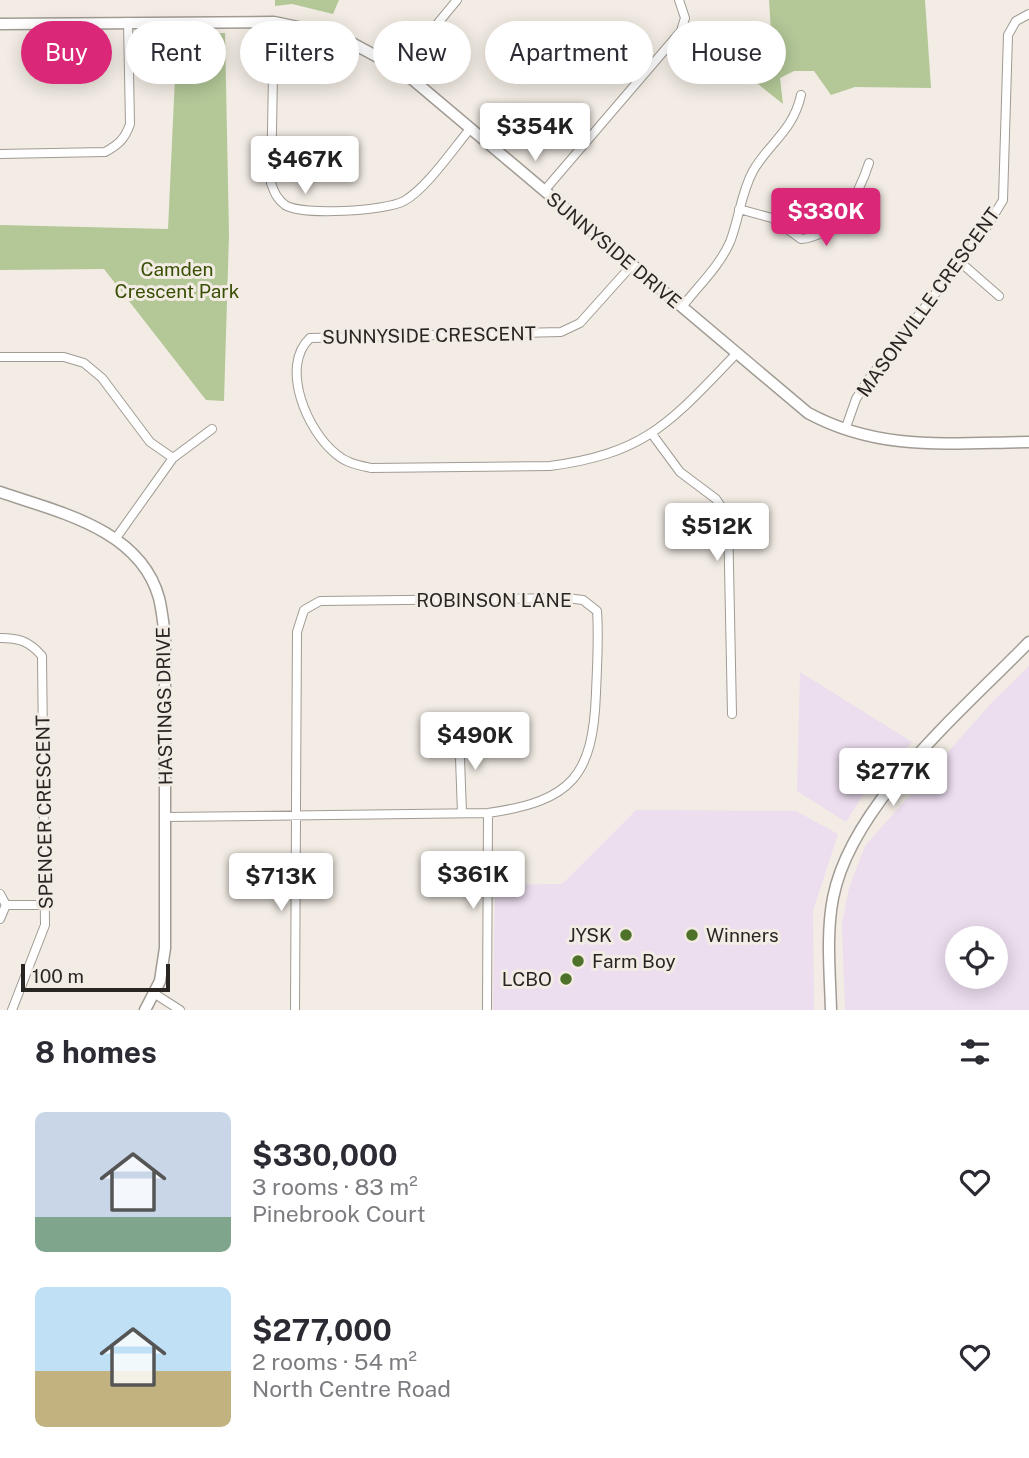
<!DOCTYPE html>
<meta charset="utf-8">
<style>
:root{--surface:#fff;--page:#f2f2f3;--text:#2b2b33;--muted:#7c7c81;--accent:#db2777}
body{margin:0;font-family:"Public Sans",sans-serif;background:var(--page);color:var(--text);height:100vh;display:flex;flex-direction:column;font-size:26px;white-space:nowrap}
*{box-sizing:border-box;margin:0}
p{font-size:23px;color:var(--muted)}
.icon{flex:none;width:38px;height:38px;fill:none;stroke:currentColor;stroke-width:2;stroke-linecap:round;stroke-linejoin:round}
.map{position:relative;height:1010px;overflow:hidden}
.side{display:flex;flex-direction:column;background:var(--surface);flex:1}
.side>*{flex:none}
.top-card{position:absolute;left:21px;top:21px;width:987px;height:63px;display:flex;gap:14px}
.buttons{position:absolute;left:945px;top:926px;display:grid;gap:14px}
.buttons a{display:grid;place-items:center;width:63px;height:63px;border-radius:50%;background:var(--surface);box-shadow:0 4px 18px #0003;font-size:35px}
.scale{position:absolute;left:21px;bottom:18px;width:149px;box-sizing:border-box;padding-left:7px;border:4px solid #282523;border-top:0;font-size:19px;line-height:24px;white-space:nowrap;color:#282523;-webkit-text-stroke:5px #f2ece4;paint-order:stroke}
.price{position:absolute;translate:-50% -60px;padding:0 16px;border-radius:7px;background:#fff;color:#222;font-size:23px;line-height:46px;filter:drop-shadow(0 2px 4px #0008)}
.price::after{content:'';position:absolute;left:50%;top:42px;width:21px;height:16px;margin-left:-10px;background:inherit;clip-path:polygon(0 0,100% 0,50% 100%)}
.price.on{background:var(--accent);color:#fff}
ul{padding:0;list-style:none}
li{display:flex;align-items:center;gap:21px;height:175px;padding:0 35px}
li span{display:grid;place-items:center;flex:none;width:196px;height:140px;border-radius:10px;color:#555}
li>.icon{margin-inline-start:auto}
span .icon{width:84px;height:84px;fill:#fffc;stroke-width:1}
li b{font-size:30px}
h2{display:flex;justify-content:space-between;align-items:center;height:84px;padding:0 35px;font-size:30px}
.pill{padding:0 24px;border-radius:32px;background:var(--surface);box-shadow:0 4px 18px #0003;font-size:24px;line-height:63px}
.pill.on{background:var(--accent);color:#fff}
.map>svg:first-child{display:block}
</style>
<div class="map">
<svg width="1029" height="1010" viewBox="0 0 1029 1010">
<rect width="100%" height="100%" fill="#f2ece4"/>
<path fill="#ecddef" fill-rule="evenodd" d="M 1029,666 L 1029,1010 L 845,1010 L 842,924 L 849,888 L 865,846 L 993,701 ZM 957,938 L 996,938 L 996,976 L 957,976 Z
M 800,672 L 912,742 L 865,792 L 846,822 L 797,791 Z
M 636,810 L 796,811 L 838,834 L 813,911 L 814,1010 L 493,1010 L 495,885 L 562,884 Z"/>
<path fill="#b3c797" d="M 275,0 L 339,0 L 333,14 L 292,4 L 275,6 Z
M 769,0 L 925,0 L 931,88 L 855,87 L 831,95 L 814,71 L 794,71 L 780,78 L 783,104 L 748,76 L 771,32 Z
M 225,33 L 229,235 L 224,401 L 206,400 L 104,269 L 0,270 L 0,225 L 168,229 L 177,34 Z"/>
<g fill="none" stroke-linecap="round" stroke-linejoin="round">
<defs>
<path id="minor" d="M 274,22 L 271,183 C 274,192 277,199 285,205 C 302,216 386,211 404,201 C 426,189 453,149 470,129
M 400,69 L 457,0
M 0,154 L 105,152 C 118,145 125,139 130,124 L 128,22
M 544,191 L 681,31 L 685,18 L 679,0
M 739,209 L 772,218 L 801,239 C 837,236 859,194 869,163
M 960,262 L 999,296
M 632,265 L 580,323 L 561,332 L 310,338 C 279,367 308,432 336,454 C 346,463 358,465 371,468 L 550,466 C 648,453 671,421 737,353
M 682,307 C 698,286 719,267 730,242 C 739,219 741,193 753,171 C 770,142 793,131 801,95
M 0,357 L 64,357 L 84,363 L 102,378 L 150,442 L 173,458
M 845,430 L 856,399 L 868,380 L 985,230 L 1003,200 L 1008,35 L 1016,21 L 1029,14
M 652,434 L 680,472 L 716,499 L 728,517 L 732,714
M 116,538 L 173,458 L 212,429
M 0,638 C 19,638 29,641 42,656 L 45,925 L 12,1010
M 450,741 L 460,758 L 462,813
M 166,817 L 488,813 C 572,801 593,776 596,693 C 597,666 599,638 597,611 L 583,600 L 567,598 L 320,601 L 304,610 L 297,632 L 296,805 L 296,816 L 295,1010
M 0,894 L 6,905 L 0,919
M 6,905 L 46,905
M 155,994 L 180,1010
M 487,1010 L 488,813"/>
<path id="tertiary" d="M 0,24 L 274,22 L 337,35 L 400,69 L 808,413 C 880,452 950,443 1029,442
M 0,492 C 58,512 140,529 159,598 C 162,610 163,623 165,635 L 165,948 L 160,981 L 145,1010
M 831,1010 C 830,973 826,934 833,898 C 851,804 963,710 1029,642"/>
</defs>
<use href="#minor" stroke="#a19b94" stroke-width="10"/>
<use href="#tertiary" stroke="#a19b94" stroke-width="13"/>
<use href="#minor" stroke="#fff" stroke-width="8"/>
<use href="#tertiary" stroke="#fff" stroke-width="10"/>
</g>
<g fill="#4f722a" stroke="#f2ece4" stroke-width="2.5">
<circle cx="626" cy="935" r="7"/>
<circle cx="692" cy="935" r="7"/>
<circle cx="578" cy="961" r="7"/>
<circle cx="566" cy="979" r="7"/>
</g>
<g text-anchor="middle" dominant-baseline="central" stroke-width="6" stroke-linejoin="round" paint-order="stroke">
<g font-size="19" fill="#282523" stroke="#f2ece4">
<text transform="translate(614 250) rotate(40)">SUNNYSIDE DRIVE</text>
<text transform="translate(928 302) rotate(-54)">MASONVILLE CRESCENT</text>
<text transform="translate(429 335) rotate(-1)">SUNNYSIDE CRESCENT</text>
<text x="494" y="600">ROBINSON LANE</text>
<text transform="translate(164 706) rotate(-91)">HASTINGS DRIVE</text>
<text transform="translate(44 812) rotate(-91)">SPENCER CRESCENT</text>
</g>
<g font-size="19" fill="#384e03" stroke="#f2ece4">
<text x="177" y="269">Camden<tspan x="177" dy="22">Crescent Park</tspan></text>
</g>
<g font-size="19" fill="#282523" stroke="#f2ece4" text-anchor="end">
<text x="612" y="935">JYSK</text>
<text x="706" y="935" text-anchor="start">Winners</text>
<text x="592" y="961" text-anchor="start">Farm Boy</text>
<text x="552" y="979">LCBO</text>
</g>
</g>
</svg>
<div class="buttons">
<a><svg class="icon" aria-label="locate" viewBox="0 0 24 24"><circle cx="12" cy="12" r="6"/><path d="M12 2v4M12 18v4M2 12h4M18 12h4"/></svg></a>
</div>
<div class="scale">100 m</div>
<b class="price" style="left:535px;top:163px">$354K</b>
<b class="price" style="left:305px;top:196px">$467K</b>
<b class="price on" style="left:826px;top:248px">$330K</b>
<b class="price" style="left:717px;top:563px">$512K</b>
<b class="price" style="left:475px;top:772px">$490K</b>
<b class="price" style="left:893px;top:808px">$277K</b>
<b class="price" style="left:473px;top:911px">$361K</b>
<b class="price" style="left:281px;top:913px">$713K</b>
<div class="top-card">
<a class="pill on">Buy</a>
<a class="pill">Rent</a>
<a class="pill">Filters</a>
<a class="pill">New</a>
<a class="pill">Apartment</a>
<a class="pill">House</a>
</div>
</div>
<section class="side">
<h2>8 homes<svg class="icon" aria-label="filters" viewBox="0 0 24 24"><path d="M4 7h16M4 17h16"/><circle cx="9" cy="7" r="2"/><circle cx="15" cy="17" r="2"/></svg></h2>
<ul>
<li><span style="background:linear-gradient(#c9d6e8 75%,#7fa58c 0)"><svg class="icon" aria-label="home" viewBox="0 0 24 24"><path d="M3 11l9-7 9 7M6 9v11h12V9"/></svg></span><div><b>$330,000</b><p>3 rooms · 83 m²</p><p>Pinebrook Court</p></div><svg class="icon" aria-label="heart" viewBox="0 0 24 24"><path d="M12 20l-8-8c-3-5 5-10 8-4 3-6 11-1 8 4z"/></svg></li>
<li><span style="background:linear-gradient(#bfe0f5 60%,#c2b280 0)"><svg class="icon" aria-label="home" viewBox="0 0 24 24"><path d="M3 11l9-7 9 7M6 9v11h12V9"/></svg></span><div><b>$277,000</b><p>2 rooms · 54 m²</p><p>North Centre Road</p></div><svg class="icon" aria-label="heart" viewBox="0 0 24 24"><path d="M12 20l-8-8c-3-5 5-10 8-4 3-6 11-1 8 4z"/></svg></li>
</ul>
</section>
